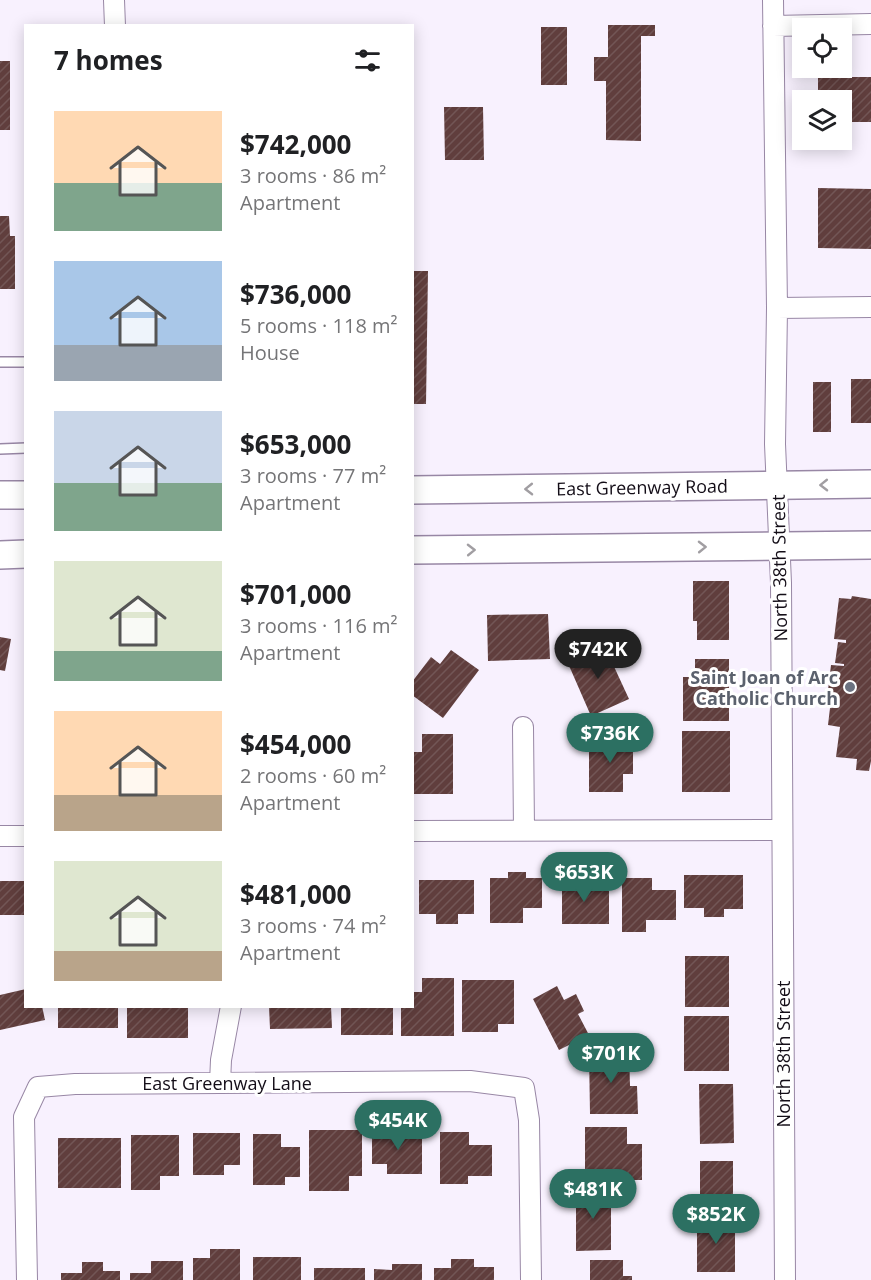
<!DOCTYPE html>
<meta charset="utf-8">
<style>
:root{--surface:#fff;--page:#f2f2f2;--text:#202124;--muted:#757577;--accent:#2c7062}
body{margin:0;font-family:"Open Sans",sans-serif;background:var(--page);color:var(--text);height:100vh;display:flex;flex-direction:column;font-size:22px;white-space:nowrap}
*{box-sizing:border-box;margin:0}
p{font-size:20px;color:var(--muted)}
.icon{flex:none;width:33px;height:33px;fill:none;stroke:currentColor;stroke-width:2;stroke-linecap:round;stroke-linejoin:round}
.map{position:relative;flex:1;overflow:hidden}
.drawer{position:absolute;left:24px;top:24px;width:390px;height:984px;display:flex;flex-direction:column;background:var(--surface);border-radius:0px;box-shadow:0 3px 15px #0003}
.drawer>*{flex:none}
.tools{position:absolute;left:792px;top:18px;display:grid;gap:12px}
.tools a{display:grid;place-items:center;width:60px;height:60px;border-radius:0px;background:var(--surface);box-shadow:0 3px 15px #0003;font-size:30px}
.price{position:absolute;translate:-50% -51px;padding:0 14px;border-radius:21px;background:var(--accent);color:#fff;font-size:20px;line-height:39px;filter:drop-shadow(0 2px 3px #0008)}
.price::after{content:'';position:absolute;left:50%;top:36px;width:18px;height:14px;margin-left:-9px;background:inherit;clip-path:polygon(0 0,100% 0,50% 100%)}
.price.current{background:#222;color:#fff}
ul{padding:0;list-style:none}
li{display:flex;align-items:center;gap:18px;height:150px;padding:0 30px}
li span{display:grid;place-items:center;flex:none;width:168px;height:120px;border-radius:0px;color:#555}
li>.icon{margin-inline-start:auto}
span .icon{width:72px;height:72px;fill:#fffc;stroke-width:1}
li b{font-size:26px}
h2{display:flex;justify-content:space-between;align-items:center;height:72px;padding:0 30px;font-size:26px}
.map>svg:first-child{display:block}
</style>
<div class="map">
<svg width="871" height="1280" viewBox="0 0 871 1280">
<defs>
<pattern id="building-hatch" width="6" height="6" patternUnits="userSpaceOnUse" patternTransform="scale(1.5)"><rect width="6" height="6" fill="#603e3d"/><path d="M-1 1l2-2M0 6l6-6M5 7l2-2" fill="none" stroke="#725656"/></pattern>
</defs>
<rect width="100%" height="100%" fill="#f8f1fe"/>
<path fill="url(#building-hatch)" d="M 608,25 L 655,25 L 655,36 L 641,36 L 641,141 L 606,140 L 606,81 L 594,81 L 594,57 L 608,57 Z
M 541,27 L 567,27 L 567,85 L 541,85 Z
M 0,61 L 10,61 L 10,130 L 0,130 Z
M 818,68 L 842,68 L 842,77 L 871,77 L 871,122 L 842,122 L 842,100 L 818,100 Z
M 444,107 L 483,107 L 484,160 L 445,160 Z
M 818,188 L 871,189 L 871,249 L 818,248 Z
M 0,216 L 9,216 L 10,236 L 15,236 L 15,289 L 0,289 Z
M 412,271 L 428,271 L 426,404 L 412,404 Z
M 851,379 L 871,379 L 871,423 L 851,423 Z
M 813,382 L 831,382 L 831,432 L 813,432 Z
M 693,581 L 729,581 L 729,640 L 697,640 L 697,621 L 693,621 Z
M 852,596 L 871,599 L 871,761 L 869,771 L 856,770 L 857,759 L 836,757 L 840,727 L 828,725 L 830,708 L 826,707 L 831,665 L 844,666 L 844,664 L 835,663 L 838,642 L 846,643 L 846,640 L 834,639 L 839,598 L 851,599 Z
M 548,614 L 550,659 L 488,661 L 487,615 Z
M 0,637 L 11,639 L 5,671 L 0,670 Z
M 604,645 L 629,699 L 591,716 L 567,661 Z
M 451,650 L 479,670 L 443,718 L 412,695 L 412,682 L 431,657 L 440,664 Z
M 695,659 L 729,659 L 729,721 L 683,721 L 683,677 L 695,677 Z
M 682,731 L 730,731 L 730,792 L 682,792 Z
M 422,734 L 453,734 L 453,794 L 412,794 L 412,752 L 422,752 Z
M 589,738 L 633,738 L 633,774 L 623,774 L 623,792 L 589,792 Z
M 508,872 L 526,872 L 526,878 L 542,878 L 542,908 L 523,908 L 523,923 L 490,923 L 490,878 L 508,878 Z
M 684,875 L 743,875 L 743,909 L 724,909 L 724,917 L 704,917 L 704,908 L 684,908 Z
M 562,878 L 590,878 L 590,891 L 609,891 L 609,924 L 562,924 Z
M 622,878 L 652,878 L 652,890 L 676,890 L 676,920 L 646,920 L 646,932 L 622,932 Z
M 419,880 L 474,880 L 474,914 L 458,914 L 458,924 L 436,924 L 436,914 L 419,914 Z
M 0,881 L 25,881 L 24,915 L 0,915 Z
M 685,956 L 729,956 L 729,1007 L 685,1007 Z
M 422,978 L 454,978 L 454,1036 L 401,1036 L 401,1006 L 412,1006 L 412,992 L 422,992 Z
M 462,980 L 514,980 L 514,1024 L 498,1024 L 498,1032 L 462,1032 Z
M 557,986 L 564,1000 L 576,994 L 584,1011 L 578,1014 L 589,1035 L 559,1050 L 533,999 Z
M 26,989 L 26,1006 L 42,1006 L 45,1020 L 0,1030 L 0,995 Z
M 58,1006 L 118,1006 L 118,1028 L 58,1028 Z
M 127,1006 L 188,1006 L 188,1038 L 127,1038 Z
M 269,1006 L 331,1006 L 332,1028 L 270,1029 Z
M 341,1006 L 393,1006 L 393,1035 L 341,1035 Z
M 684,1016 L 729,1016 L 729,1071 L 684,1071 Z
M 589,1052 L 629,1052 L 630,1086 L 637,1086 L 638,1114 L 590,1114 Z
M 699,1084 L 733,1084 L 734,1143 L 700,1144 Z
M 585,1127 L 627,1127 L 627,1144 L 642,1144 L 642,1180 L 585,1180 Z
M 309,1130 L 362,1130 L 362,1176 L 349,1176 L 349,1191 L 309,1191 Z
M 372,1131 L 422,1131 L 422,1174 L 387,1174 L 387,1164 L 372,1164 Z
M 440,1132 L 469,1132 L 469,1145 L 492,1145 L 492,1176 L 468,1176 L 468,1184 L 440,1184 Z
M 193,1133 L 240,1133 L 240,1165 L 224,1165 L 224,1175 L 193,1175 Z
M 253,1134 L 281,1134 L 281,1147 L 300,1147 L 300,1177 L 285,1177 L 285,1185 L 253,1185 Z
M 131,1135 L 179,1135 L 179,1176 L 160,1176 L 160,1190 L 131,1190 Z
M 58,1138 L 121,1138 L 121,1188 L 58,1188 Z
M 700,1161 L 733,1161 L 733,1208 L 700,1208 Z
M 611,1190 L 611,1250 L 576,1251 L 576,1191 Z
M 697,1218 L 735,1218 L 735,1272 L 697,1272 Z
M 210,1249 L 240,1249 L 240,1280 L 193,1280 L 193,1258 L 210,1258 Z
M 253,1257 L 301,1257 L 301,1280 L 253,1280 Z
M 451,1259 L 474,1259 L 474,1267 L 494,1267 L 494,1280 L 434,1280 L 434,1268 L 451,1268 Z
M 590,1260 L 623,1260 L 623,1276 L 632,1276 L 632,1280 L 590,1280 Z
M 151,1261 L 183,1261 L 183,1280 L 130,1280 L 130,1273 L 151,1273 Z
M 82,1262 L 103,1262 L 103,1271 L 120,1271 L 120,1280 L 61,1280 L 61,1273 L 82,1273 Z
M 392,1264 L 422,1264 L 422,1280 L 374,1280 L 374,1269 L 392,1270 Z
M 314,1268 L 365,1268 L 365,1280 L 314,1280 Z"/>
<g fill="none" stroke-linecap="round" stroke-linejoin="round">
<defs>
<path id="lane" d="M 0,362 L 26,362
M 0,449 L 26,448"/>
<path id="street" d="M 114,0 L 115,26
M 773,0 L 777,308 L 775,444 L 781,583 L 785,1280
M 773,26 L 871,24
M 777,308 L 871,307
M 523,727 L 524,830
M 412,831 L 781,830
M 0,836 L 26,836
M 220,1083 L 221,1060 L 231,1006
M 27,1280 L 24,1117 L 38,1087 L 75,1084 L 470,1081 L 524,1088 L 529,1120 L 531,1280"/>
<path id="secondary" d="M 412,490 L 871,484
M 0,495 L 26,495
M 412,550 L 871,545
M 0,555 L 26,554"/>
</defs>
<use href="#lane" stroke="#9887a5" stroke-width="12"/>
<use href="#street" stroke="#9887a5" stroke-width="22"/>
<use href="#secondary" stroke="#9887a5" stroke-width="30"/>
<use href="#lane" stroke="#fff" stroke-width="9"/>
<use href="#street" stroke="#fff" stroke-width="20"/>
<use href="#secondary" stroke="#fff" stroke-width="27"/>
</g>
<defs><path id="oneway-chevron" d="M-2-3.5L2.5 0L-2 3.5" fill="none" stroke-width="1.6" stroke-linecap="round" stroke-linejoin="round" transform="scale(1.5)"/></defs>
<g stroke="#a19ea2">
<use href="#oneway-chevron" transform="translate(824 485) rotate(179)"/>
<use href="#oneway-chevron" transform="translate(529 489) rotate(179)"/>
<use href="#oneway-chevron" transform="translate(702 547) rotate(-1)"/>
<use href="#oneway-chevron" transform="translate(471 550) rotate(-1)"/>
</g>
<circle fill="#6b7280" stroke="#fff" stroke-width="2" cx="850" cy="687" r="6"/>
<g text-anchor="middle" dominant-baseline="central" stroke-width="6" stroke-linejoin="round" paint-order="stroke">
<g font-size="18" fill="#130d17" stroke="#fff">
<text transform="translate(642 487) rotate(-1)">East Greenway Road</text>
<text transform="translate(779 568) rotate(-91)">North 38th Street</text>
<text transform="translate(783 1054) rotate(-90)">North 38th Street</text>
<text x="227" y="1083">East Greenway Lane</text>
</g>
<g font-size="18" font-weight="bold" fill="#5b616d" stroke="#fff" text-anchor="end">
<text x="838" y="677">Saint Joan of Arc<tspan x="838" dy="21">Catholic Church</tspan></text>
</g>
</g>
</svg>
<div class="tools">
<a><svg class="icon" aria-label="locate" viewBox="0 0 24 24"><circle cx="12" cy="12" r="6"/><path d="M12 2v4M12 18v4M2 12h4M18 12h4"/></svg></a>
<a><svg class="icon" aria-label="layers" viewBox="0 0 24 24"><path d="M12 4l9 5-9 5-9-5zM3 14l9 5 9-5"/></svg></a>
</div>
<b class="price current" style="left:598px;top:680px">$742K</b>
<b class="price" style="left:610px;top:764px">$736K</b>
<b class="price" style="left:584px;top:903px">$653K</b>
<b class="price" style="left:611px;top:1084px">$701K</b>
<b class="price" style="left:398px;top:1151px">$454K</b>
<b class="price" style="left:593px;top:1220px">$481K</b>
<b class="price" style="left:716px;top:1245px">$852K</b>
<section class="drawer">
<h2>7 homes<svg class="icon" aria-label="filters" viewBox="0 0 24 24"><path d="M4 7h16M4 17h16"/><circle cx="9" cy="7" r="2"/><circle cx="15" cy="17" r="2"/></svg></h2>
<ul>
<li><span style="background:linear-gradient(#ffd9b3 60%,#7fa58c 0)"><svg class="icon" aria-label="home" viewBox="0 0 24 24"><path d="M3 11l9-7 9 7M6 9v11h12V9"/></svg></span><div><b>$742,000</b><p>3 rooms · 86 m²</p><p>Apartment</p></div></li>
<li><span style="background:linear-gradient(#a9c7e8 70%,#9aa5b1 0)"><svg class="icon" aria-label="home" viewBox="0 0 24 24"><path d="M3 11l9-7 9 7M6 9v11h12V9"/></svg></span><div><b>$736,000</b><p>5 rooms · 118 m²</p><p>House</p></div></li>
<li><span style="background:linear-gradient(#c9d6e8 60%,#7fa58c 0)"><svg class="icon" aria-label="home" viewBox="0 0 24 24"><path d="M3 11l9-7 9 7M6 9v11h12V9"/></svg></span><div><b>$653,000</b><p>3 rooms · 77 m²</p><p>Apartment</p></div></li>
<li><span style="background:linear-gradient(#dfe7d0 75%,#7fa58c 0)"><svg class="icon" aria-label="home" viewBox="0 0 24 24"><path d="M3 11l9-7 9 7M6 9v11h12V9"/></svg></span><div><b>$701,000</b><p>3 rooms · 116 m²</p><p>Apartment</p></div></li>
<li><span style="background:linear-gradient(#ffd9b3 70%,#b9a48a 0)"><svg class="icon" aria-label="home" viewBox="0 0 24 24"><path d="M3 11l9-7 9 7M6 9v11h12V9"/></svg></span><div><b>$454,000</b><p>2 rooms · 60 m²</p><p>Apartment</p></div></li>
<li><span style="background:linear-gradient(#dfe7d0 75%,#b9a48a 0)"><svg class="icon" aria-label="home" viewBox="0 0 24 24"><path d="M3 11l9-7 9 7M6 9v11h12V9"/></svg></span><div><b>$481,000</b><p>3 rooms · 74 m²</p><p>Apartment</p></div></li>
</ul>
</section>
</div>
